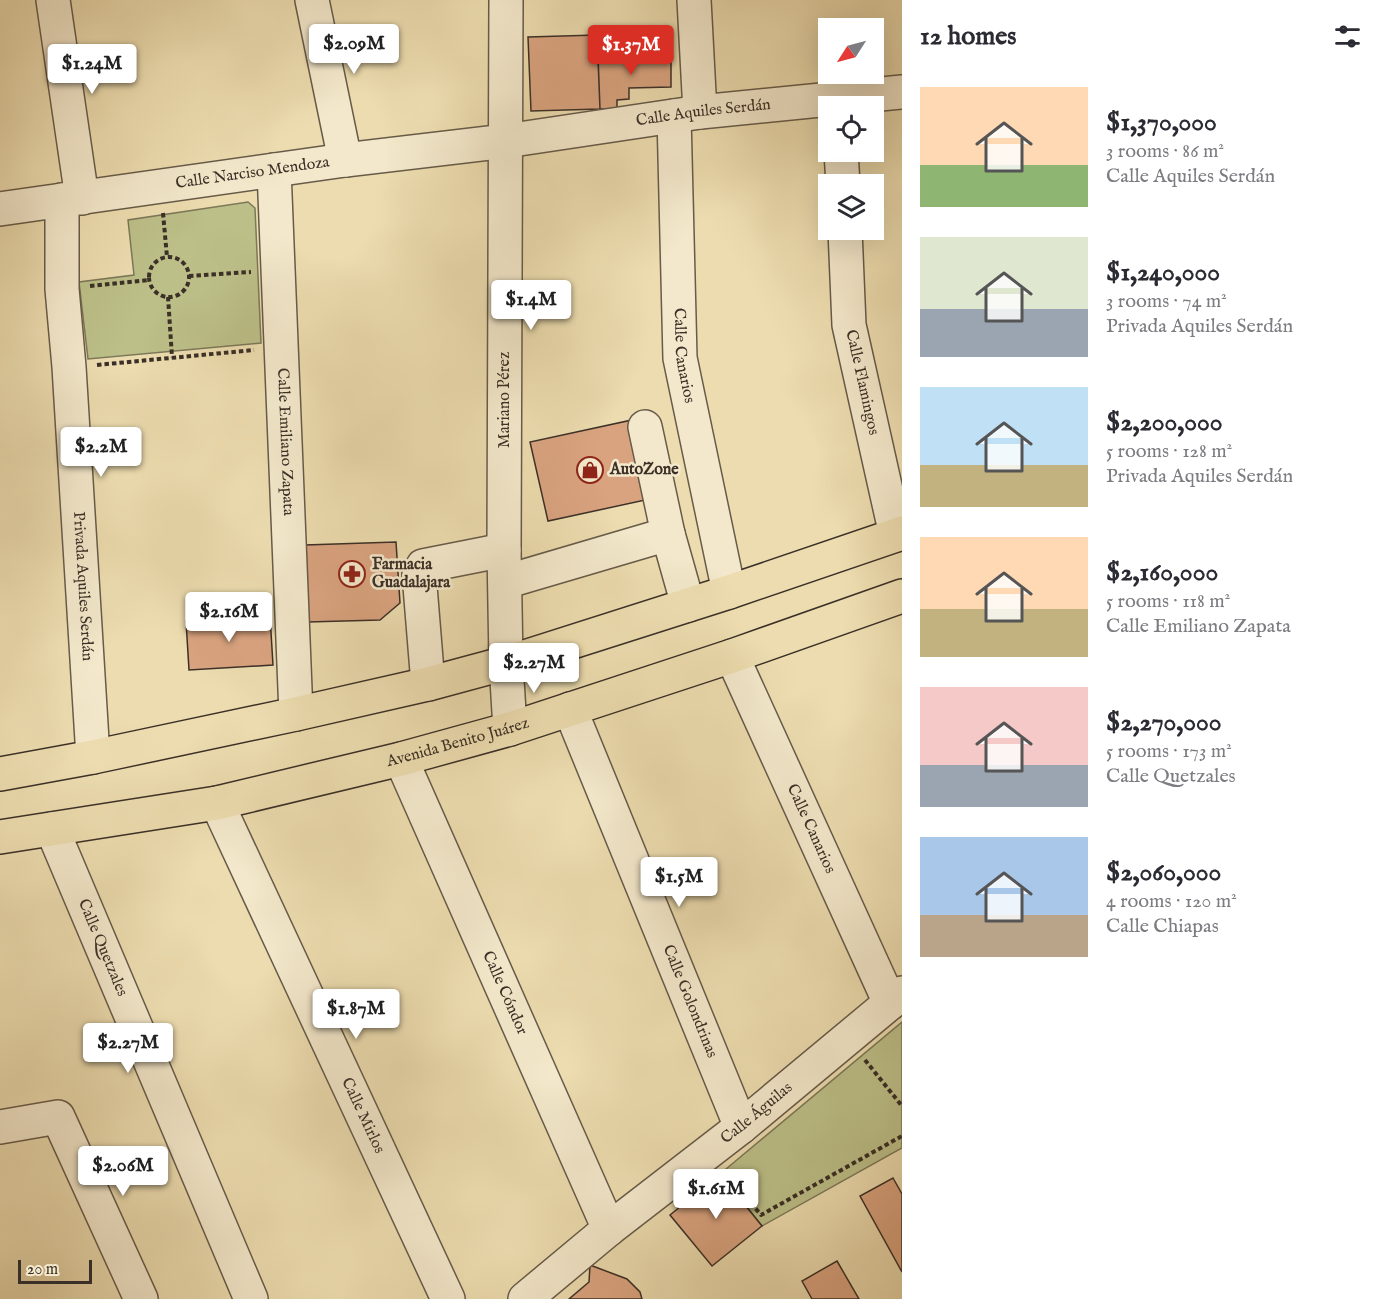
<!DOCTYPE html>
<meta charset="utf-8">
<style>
:root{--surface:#fff;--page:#f2f2f3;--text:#2b2b33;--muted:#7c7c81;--accent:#d93025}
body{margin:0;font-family:"IM FELL English",serif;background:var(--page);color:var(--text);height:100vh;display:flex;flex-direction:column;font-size:22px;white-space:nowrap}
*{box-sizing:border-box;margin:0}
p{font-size:20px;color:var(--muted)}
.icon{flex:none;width:33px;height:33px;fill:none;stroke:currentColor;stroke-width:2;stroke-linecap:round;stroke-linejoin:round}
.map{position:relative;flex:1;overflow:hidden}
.side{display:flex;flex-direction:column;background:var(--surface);width:480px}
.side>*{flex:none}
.needle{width:39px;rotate:234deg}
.fabs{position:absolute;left:818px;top:18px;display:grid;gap:12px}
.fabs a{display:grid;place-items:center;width:66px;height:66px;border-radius:0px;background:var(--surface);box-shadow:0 6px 24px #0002;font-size:30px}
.scale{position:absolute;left:18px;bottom:15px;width:74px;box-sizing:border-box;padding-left:6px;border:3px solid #3b3027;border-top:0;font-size:16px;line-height:21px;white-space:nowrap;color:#3b3027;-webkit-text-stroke:4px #f3e8cb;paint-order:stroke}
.price{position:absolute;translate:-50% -51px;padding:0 14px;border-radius:6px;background:#fff;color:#222;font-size:20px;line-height:39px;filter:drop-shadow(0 2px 3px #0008)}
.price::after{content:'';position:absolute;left:50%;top:36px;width:18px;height:14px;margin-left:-9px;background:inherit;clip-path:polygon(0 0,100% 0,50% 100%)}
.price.current{background:var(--accent);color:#fff}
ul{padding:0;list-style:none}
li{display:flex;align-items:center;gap:18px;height:150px;padding:0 18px}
li span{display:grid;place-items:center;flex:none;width:168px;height:120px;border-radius:0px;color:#555}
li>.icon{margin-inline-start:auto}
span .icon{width:72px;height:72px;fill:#fffc;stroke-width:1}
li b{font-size:26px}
h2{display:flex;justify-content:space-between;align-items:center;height:72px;padding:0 18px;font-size:26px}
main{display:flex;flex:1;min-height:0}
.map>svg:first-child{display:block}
</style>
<main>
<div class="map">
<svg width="902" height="1299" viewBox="0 0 902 1299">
<rect width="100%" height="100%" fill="#ecdcaf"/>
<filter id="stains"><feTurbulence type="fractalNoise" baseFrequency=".00333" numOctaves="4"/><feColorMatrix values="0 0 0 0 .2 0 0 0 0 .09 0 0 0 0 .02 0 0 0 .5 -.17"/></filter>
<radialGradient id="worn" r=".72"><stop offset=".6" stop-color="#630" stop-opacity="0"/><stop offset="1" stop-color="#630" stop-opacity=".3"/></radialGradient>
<path fill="#bcbf88" stroke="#7c7858" stroke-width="1.5" d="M 248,202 L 255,208 L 261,343 L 88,359 L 79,282 L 134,275 L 128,220 Z
M 902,1022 L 902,1148 L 762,1226 L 720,1174 Z"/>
<path fill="#d9a37f" stroke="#3b3027" stroke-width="1.5" d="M 597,35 L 600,109 L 531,111 L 528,37 Z
M 671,54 L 671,87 L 629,88 L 629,99 L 617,100 L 617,109 L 600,109 L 598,55 Z
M 632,420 L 650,499 L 548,521 L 530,442 Z
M 396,542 L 400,603 L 380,620 L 308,622 L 305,545 Z
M 270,616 L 273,665 L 189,670 L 186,621 Z
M 720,1174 L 762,1226 L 712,1266 L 670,1215 Z
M 893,1178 L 902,1194 L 902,1272 L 860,1196 Z
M 837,1261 L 859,1299 L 812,1299 L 802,1281 Z
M 590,1265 L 627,1279 L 640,1292 L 642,1299 L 569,1299 L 589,1282 Z"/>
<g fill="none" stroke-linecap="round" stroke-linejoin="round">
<defs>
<g id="minor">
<path d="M 53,0 L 82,198"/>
<path d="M 312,0 L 345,160"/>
<path d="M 506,0 L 504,550 L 506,663 L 510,729"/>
<path d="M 694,0 L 700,112"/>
<path id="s1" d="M 674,116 L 680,358 L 729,592"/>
<path d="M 841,152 L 843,184"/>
<path id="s2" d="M 274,170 L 296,714"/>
<path id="s3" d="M 62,200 L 62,289 L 69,367 L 93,757"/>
<path id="s4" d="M 0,209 L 345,160 L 506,141 L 700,112 L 902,92"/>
<path id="s5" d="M 845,230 L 849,325 L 896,535"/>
<path d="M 668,534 L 688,605"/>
<path d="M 505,582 L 668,534 L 645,427"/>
<path id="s6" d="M 732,656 L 890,1003"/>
<path d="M 428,684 L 419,574 L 423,566 L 504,550"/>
<path id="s7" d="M 570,709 L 741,1127"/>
<path id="s8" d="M 401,759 L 609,1229"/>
<path id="s9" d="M 217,803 L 448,1299"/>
<path id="s10" d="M 52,829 L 251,1299"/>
<path d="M 0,1127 L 58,1117 L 141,1299"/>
<path id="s11" d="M 525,1299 L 609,1229 L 741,1127 L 902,993"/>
</g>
<g id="major">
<path d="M 0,774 L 93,757 L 296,714 L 428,684 L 506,663 L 729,592 L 902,533"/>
<path id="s12" d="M 0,837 L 217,803 L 401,759 L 510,729 L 732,656 L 902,596"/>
</g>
</defs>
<use href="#minor" stroke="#675b49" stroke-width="36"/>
<use href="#major" stroke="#3b3027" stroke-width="36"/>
<path stroke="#3b3027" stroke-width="4" stroke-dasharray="4.5 3" stroke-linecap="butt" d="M 163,213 L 167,257
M149 277a20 20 0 1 1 40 0a20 20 0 1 1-40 0Z
M 189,276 L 251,272
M 90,286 L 149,280
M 168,297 L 172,357
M 97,365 L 254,350
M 865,1060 L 902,1106
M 727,1174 L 761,1215 L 902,1136"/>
<use href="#minor" stroke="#f3e8cb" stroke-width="33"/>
<use href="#major" stroke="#ecdcaf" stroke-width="33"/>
</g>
<defs>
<symbol id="shop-ring" viewBox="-11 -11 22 22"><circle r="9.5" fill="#f3e8cb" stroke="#8f2418" stroke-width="1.5"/><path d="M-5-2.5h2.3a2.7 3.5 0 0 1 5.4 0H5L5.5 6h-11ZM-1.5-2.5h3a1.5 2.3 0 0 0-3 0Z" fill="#8f2418"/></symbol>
<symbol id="pharmacy-ring" viewBox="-11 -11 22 22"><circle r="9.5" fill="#f3e8cb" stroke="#8f2418" stroke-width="1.5"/><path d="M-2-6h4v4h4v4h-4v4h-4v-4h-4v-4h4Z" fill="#8f2418"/></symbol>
</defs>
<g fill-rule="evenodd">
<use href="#shop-ring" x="575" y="455" width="30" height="30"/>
<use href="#pharmacy-ring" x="337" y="559" width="30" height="30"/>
</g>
<g text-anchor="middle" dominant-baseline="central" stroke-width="5" stroke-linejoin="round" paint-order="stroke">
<g font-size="16" fill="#3b3027" stroke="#f3e8cb">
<text stroke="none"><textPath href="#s4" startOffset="710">Calle Aquiles Serdán</textPath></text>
<text stroke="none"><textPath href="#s4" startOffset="255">Calle Narciso Mendoza</textPath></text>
<text stroke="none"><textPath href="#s1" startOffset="240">Calle Canarios</textPath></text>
<text stroke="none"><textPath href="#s5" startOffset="154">Calle Flamingos</textPath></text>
<text transform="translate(505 400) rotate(-90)">Mariano Pérez</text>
<text stroke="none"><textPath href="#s2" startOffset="272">Calle Emiliano Zapata</textPath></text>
<text stroke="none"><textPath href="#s3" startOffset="387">Privada Aquiles Serdán</textPath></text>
<text stroke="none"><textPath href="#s12" startOffset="468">Avenida Benito Juárez</textPath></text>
<text stroke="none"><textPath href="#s6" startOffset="190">Calle Canarios</textPath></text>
<text stroke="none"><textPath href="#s10" startOffset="129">Calle Quetzales</textPath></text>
<text stroke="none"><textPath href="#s8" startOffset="256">Calle Cóndor</textPath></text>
<text stroke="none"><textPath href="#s7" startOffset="316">Calle Golondrinas</textPath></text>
<text stroke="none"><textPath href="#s11" startOffset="297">Calle Águilas</textPath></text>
<text stroke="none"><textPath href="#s9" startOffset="345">Calle Mirlos</textPath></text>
</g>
<g font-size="16" font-weight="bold" fill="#3b3027" stroke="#f3e8cb" text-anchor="start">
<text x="610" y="470">AutoZone</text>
<text x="372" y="565">Farmacia<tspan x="372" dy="18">Guadalajara</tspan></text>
</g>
</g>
<rect width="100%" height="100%" filter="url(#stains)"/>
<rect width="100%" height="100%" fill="url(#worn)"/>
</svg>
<div class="fabs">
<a><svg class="needle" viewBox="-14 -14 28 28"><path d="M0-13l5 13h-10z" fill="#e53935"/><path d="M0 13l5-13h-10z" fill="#7c7c81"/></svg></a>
<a><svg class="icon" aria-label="locate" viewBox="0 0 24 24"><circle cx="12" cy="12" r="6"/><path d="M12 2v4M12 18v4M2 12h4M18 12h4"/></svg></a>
<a><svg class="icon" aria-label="layers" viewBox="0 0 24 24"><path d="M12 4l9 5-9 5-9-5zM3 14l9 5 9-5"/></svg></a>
</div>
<div class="scale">20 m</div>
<b class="price" style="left:354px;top:75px">$2.09M</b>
<b class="price current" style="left:631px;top:76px">$1.37M</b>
<b class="price" style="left:92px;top:95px">$1.24M</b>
<b class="price" style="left:531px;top:331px">$1.4M</b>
<b class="price" style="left:101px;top:478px">$2.2M</b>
<b class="price" style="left:229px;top:643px">$2.16M</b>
<b class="price" style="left:534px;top:694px">$2.27M</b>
<b class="price" style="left:679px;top:908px">$1.5M</b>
<b class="price" style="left:356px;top:1040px">$1.87M</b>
<b class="price" style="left:128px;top:1074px">$2.27M</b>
<b class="price" style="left:123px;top:1197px">$2.06M</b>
<b class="price" style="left:716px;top:1220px">$1.61M</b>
</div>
<section class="side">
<h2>12 homes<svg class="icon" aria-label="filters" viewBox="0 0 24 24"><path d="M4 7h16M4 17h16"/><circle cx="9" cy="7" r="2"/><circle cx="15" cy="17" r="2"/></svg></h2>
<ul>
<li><span style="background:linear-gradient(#ffd9b3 65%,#8fb573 0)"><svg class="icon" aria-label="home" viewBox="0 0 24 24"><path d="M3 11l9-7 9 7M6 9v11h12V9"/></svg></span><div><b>$1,370,000</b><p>3 rooms · 86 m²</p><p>Calle Aquiles Serdán</p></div></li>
<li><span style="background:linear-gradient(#dfe7d0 60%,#9aa5b1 0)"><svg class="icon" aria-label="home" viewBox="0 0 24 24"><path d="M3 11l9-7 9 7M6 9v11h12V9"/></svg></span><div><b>$1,240,000</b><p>3 rooms · 74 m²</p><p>Privada Aquiles Serdán</p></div></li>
<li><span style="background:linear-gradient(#bfe0f5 65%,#c2b280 0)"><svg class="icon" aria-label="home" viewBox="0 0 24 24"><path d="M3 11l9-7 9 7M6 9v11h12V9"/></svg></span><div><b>$2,200,000</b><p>5 rooms · 128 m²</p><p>Privada Aquiles Serdán</p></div></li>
<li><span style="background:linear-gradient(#ffd9b3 60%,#c2b280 0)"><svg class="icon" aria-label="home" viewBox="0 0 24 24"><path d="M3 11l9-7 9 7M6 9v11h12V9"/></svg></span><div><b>$2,160,000</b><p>5 rooms · 118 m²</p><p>Calle Emiliano Zapata</p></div></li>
<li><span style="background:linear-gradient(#f6c9c9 65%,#9aa5b1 0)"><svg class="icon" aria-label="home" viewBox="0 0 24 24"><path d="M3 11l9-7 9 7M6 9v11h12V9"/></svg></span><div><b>$2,270,000</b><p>5 rooms · 173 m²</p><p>Calle Quetzales</p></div></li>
<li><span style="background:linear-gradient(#a9c7e8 65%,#b9a48a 0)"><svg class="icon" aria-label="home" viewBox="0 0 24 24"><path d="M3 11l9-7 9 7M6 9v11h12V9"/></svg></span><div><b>$2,060,000</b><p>4 rooms · 120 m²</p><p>Calle Chiapas</p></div></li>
</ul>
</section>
</main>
